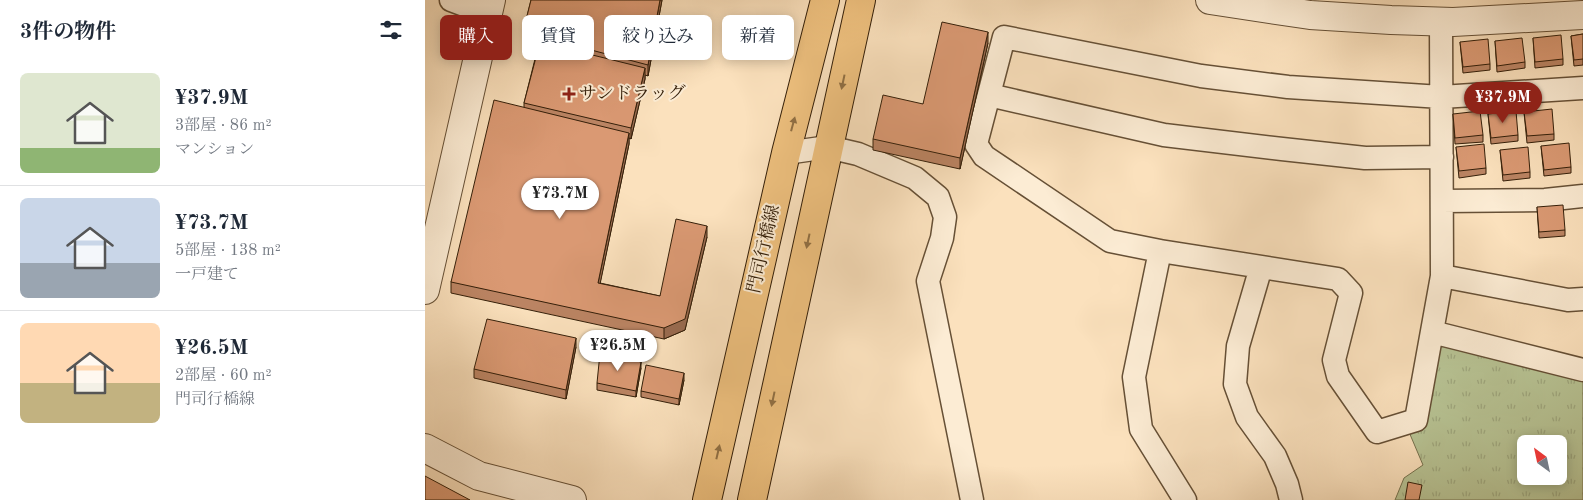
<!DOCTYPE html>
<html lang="ja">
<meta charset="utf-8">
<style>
:root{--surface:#fff;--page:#f2f2f3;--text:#1f2937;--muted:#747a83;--line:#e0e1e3;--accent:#8f2418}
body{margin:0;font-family:"Old Standard TT","Noto Serif JP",serif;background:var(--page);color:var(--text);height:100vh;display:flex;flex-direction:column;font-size:19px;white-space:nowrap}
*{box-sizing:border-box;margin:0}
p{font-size:16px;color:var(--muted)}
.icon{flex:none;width:28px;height:28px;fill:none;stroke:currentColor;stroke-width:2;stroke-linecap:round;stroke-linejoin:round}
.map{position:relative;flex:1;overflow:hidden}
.details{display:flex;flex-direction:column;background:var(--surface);width:425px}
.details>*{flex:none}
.hud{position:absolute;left:15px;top:15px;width:475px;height:45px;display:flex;gap:10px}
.needle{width:32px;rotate:327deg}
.fabs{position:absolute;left:1092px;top:435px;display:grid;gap:10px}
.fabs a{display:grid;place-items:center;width:50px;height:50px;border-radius:8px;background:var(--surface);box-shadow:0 2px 12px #0003;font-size:25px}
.price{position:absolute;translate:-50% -42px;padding:0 11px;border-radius:18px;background:#fff;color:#222;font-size:16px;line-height:32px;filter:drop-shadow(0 1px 2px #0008)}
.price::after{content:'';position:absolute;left:50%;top:30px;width:15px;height:11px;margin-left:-8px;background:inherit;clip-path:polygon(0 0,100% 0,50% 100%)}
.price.current{background:var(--accent);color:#fff}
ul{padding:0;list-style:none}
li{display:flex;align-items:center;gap:15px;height:125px;padding:0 20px}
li+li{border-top:1px solid var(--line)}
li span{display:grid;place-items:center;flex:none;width:140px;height:100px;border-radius:8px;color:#555}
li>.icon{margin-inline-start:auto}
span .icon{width:60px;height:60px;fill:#fffc;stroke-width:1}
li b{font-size:21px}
h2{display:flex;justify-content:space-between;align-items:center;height:60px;padding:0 20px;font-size:21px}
.tag{padding:0 18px;border-radius:8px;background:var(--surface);box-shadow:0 2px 12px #0003;font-size:18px;line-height:45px}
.tag.current{background:var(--accent);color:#fff}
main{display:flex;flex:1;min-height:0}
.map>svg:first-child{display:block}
</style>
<main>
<section class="details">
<h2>3件の物件<svg class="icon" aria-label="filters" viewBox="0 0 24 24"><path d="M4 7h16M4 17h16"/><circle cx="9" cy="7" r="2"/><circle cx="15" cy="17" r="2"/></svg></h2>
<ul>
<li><span style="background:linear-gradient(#dfe7d0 75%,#8fb573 0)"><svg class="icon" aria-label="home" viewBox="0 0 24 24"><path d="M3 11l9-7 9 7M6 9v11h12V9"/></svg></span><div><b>¥37.9M</b><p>3部屋 · 86 m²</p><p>マンション</p></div></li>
<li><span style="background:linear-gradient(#c9d6e8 65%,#9aa5b1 0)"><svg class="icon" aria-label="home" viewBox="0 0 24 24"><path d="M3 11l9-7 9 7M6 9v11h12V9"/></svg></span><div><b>¥73.7M</b><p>5部屋 · 138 m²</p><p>一戸建て</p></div></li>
<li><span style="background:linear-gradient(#ffd9b3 60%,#c2b280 0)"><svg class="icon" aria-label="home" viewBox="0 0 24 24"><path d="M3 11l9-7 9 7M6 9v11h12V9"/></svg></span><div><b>¥26.5M</b><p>2部屋 · 60 m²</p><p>門司行橋線</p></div></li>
</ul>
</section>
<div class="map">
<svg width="1158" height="500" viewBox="0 0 1158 500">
<defs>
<pattern id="grass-tufts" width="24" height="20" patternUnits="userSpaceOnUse" patternTransform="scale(1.25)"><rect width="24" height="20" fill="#b8c495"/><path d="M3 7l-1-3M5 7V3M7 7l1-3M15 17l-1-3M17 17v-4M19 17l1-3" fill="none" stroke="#9fa87f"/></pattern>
</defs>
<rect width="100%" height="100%" fill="#fbe1bd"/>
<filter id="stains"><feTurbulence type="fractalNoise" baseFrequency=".004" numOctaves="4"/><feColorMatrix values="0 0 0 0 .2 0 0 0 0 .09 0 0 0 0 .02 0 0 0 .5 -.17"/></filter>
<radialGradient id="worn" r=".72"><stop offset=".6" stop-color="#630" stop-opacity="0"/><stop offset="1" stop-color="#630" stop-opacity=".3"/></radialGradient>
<path fill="url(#grass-tufts)" stroke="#76724f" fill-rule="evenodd" d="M 1014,340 L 1158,374 L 1158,500 L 970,500 L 979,478 L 998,465 L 984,432 ZM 1101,444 L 1134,444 L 1134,476 L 1101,476 Z"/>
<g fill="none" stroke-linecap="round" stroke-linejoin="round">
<defs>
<path id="minor" d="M 26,0 L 63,14
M 1016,21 L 1017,276 L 991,420 L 952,432 L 913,376 L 909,360 L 926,293 L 913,279 L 735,251 L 685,241 L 559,156 L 551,144 L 579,37 L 776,76 L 863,87 L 1016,97 L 1158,88
M 564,95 L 739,135 L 857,149 L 940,158 L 1017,157
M 361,153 L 403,147 L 433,154 L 490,178 L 513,197 L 520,217 L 517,238 L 503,281 L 547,500
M 1017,201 L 1120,200 L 1158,196
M 735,251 L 709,377 L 716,429 L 760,500
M 836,267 L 813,346 L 810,384 L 822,417 L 850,456 L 862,484 L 866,500
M 1017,276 L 1143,300 L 1158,299
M 1007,332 L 1158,370"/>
<path id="tertiary" d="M 785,0 L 885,15 L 966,20 L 1028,22 L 1158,15
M 0,290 L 66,0
M 0,448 L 54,476 L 147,500"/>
<path id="primary" d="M 282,500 L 361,153 L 400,0
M 327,500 L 436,0"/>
</defs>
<use href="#minor" stroke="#665036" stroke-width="25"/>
<use href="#tertiary" stroke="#665036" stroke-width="30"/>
<use href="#primary" stroke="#341f09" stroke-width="30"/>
<use href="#minor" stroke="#fcecd4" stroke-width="22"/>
<use href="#tertiary" stroke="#fcecd4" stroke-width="28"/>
<use href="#primary" stroke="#eec07e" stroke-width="28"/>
</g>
<path fill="#bb8463" stroke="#341f09" d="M 106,0 L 237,0 L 223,76 L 220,75 L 220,79 L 206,139 L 204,138 L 204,144 L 175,283 L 235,296 L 282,237 L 260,330 L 239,339 L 26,293 L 26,282 L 99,108 L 99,103 L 113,47 L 98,43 L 98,32 Z
M 1158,34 L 1158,65 L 1149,66 L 1146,36 Z
M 1108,38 L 1138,59 L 1138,65 L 1110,68 Z
M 1070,41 L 1100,62 L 1100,68 L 1072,72 Z
M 1035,42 L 1065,64 L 1065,70 L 1038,73 Z
M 563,43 L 535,169 L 448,150 L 448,139 L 498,104 Z
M 1099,112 L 1129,134 L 1129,140 L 1102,143 Z
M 1028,114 L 1058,135 L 1058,142 L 1030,144 Z
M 1063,114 L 1093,135 L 1093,141 L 1066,144 Z
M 1116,146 L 1146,167 L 1146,173 L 1119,176 Z
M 1031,147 L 1061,168 L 1061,174 L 1034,178 Z
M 1075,150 L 1105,172 L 1105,178 L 1078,181 Z
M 1112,207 L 1140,230 L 1140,236 L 1114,238 Z
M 151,347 L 141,399 L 49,378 L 49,369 Z
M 216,368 L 211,397 L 172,390 L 172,383 Z
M 259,380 L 254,405 L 216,397 L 216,391 Z"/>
<path fill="#996b50" stroke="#341f09" d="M 235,0 L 237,0 L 223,76 L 223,65 Z
M 563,32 L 563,43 L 535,169 L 535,158 Z
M 220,68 L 220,79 L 206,139 L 206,128 Z
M 204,133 L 204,144 L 173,294 L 173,283 Z
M 282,226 L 282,237 L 260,330 L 239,339 L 239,328 Z
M 151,338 L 151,347 L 141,399 L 141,390 Z
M 216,362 L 216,368 L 211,397 L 211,391 Z
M 259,373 L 259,380 L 254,405 L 254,399 Z"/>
<path fill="#da9973" stroke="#341f09" d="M 106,0 L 235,0 L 223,65 L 98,32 Z
M 517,22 L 563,32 L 535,158 L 448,139 L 458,95 L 498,104 Z
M 1158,34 L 1158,59 L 1149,60 L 1146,36 Z
M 1136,35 L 1138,59 L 1110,62 L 1108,38 Z
M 1097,38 L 1100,62 L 1072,66 L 1070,41 Z
M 1063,39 L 1065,64 L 1038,67 L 1035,42 Z
M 115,42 L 220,68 L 206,128 L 99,103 Z
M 69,100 L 204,133 L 173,283 L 235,296 L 251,219 L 282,226 L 260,319 L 239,328 L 26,282 Z
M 1127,109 L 1129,134 L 1102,136 L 1099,112 Z
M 1055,111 L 1058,135 L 1030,138 L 1028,114 Z
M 1091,111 L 1093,135 L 1066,138 L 1063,114 Z
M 1144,143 L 1146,167 L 1119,170 L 1116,146 Z
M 1059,144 L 1061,168 L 1034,171 L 1031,147 Z
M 1103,147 L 1105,172 L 1078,175 L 1075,150 Z
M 1138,205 L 1140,230 L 1114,232 L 1112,207 Z
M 62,319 L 151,338 L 141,390 L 49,369 Z
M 175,353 L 216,362 L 211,391 L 172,383 Z
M 221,365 L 259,373 L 254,399 L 216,391 Z
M 0,476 L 45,500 L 0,500 Z
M 983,482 L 997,485 L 994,500 L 980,500 Z"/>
<defs><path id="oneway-solid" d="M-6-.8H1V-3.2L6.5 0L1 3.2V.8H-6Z" transform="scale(1.25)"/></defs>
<g fill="#917044">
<use href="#oneway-solid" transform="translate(418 82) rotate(102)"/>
<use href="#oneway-solid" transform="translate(368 124) rotate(-75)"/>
<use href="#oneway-solid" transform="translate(383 241) rotate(102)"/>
<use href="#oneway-solid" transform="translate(348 399) rotate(102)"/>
<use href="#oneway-solid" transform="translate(293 452) rotate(-77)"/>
</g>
<path fill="#8f2418" stroke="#fcecd4" stroke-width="2" d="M141.5 86.5h5v5h5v5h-5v5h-5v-5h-5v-5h5z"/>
<g text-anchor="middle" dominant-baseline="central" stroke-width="4" stroke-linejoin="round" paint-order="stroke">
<g font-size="18" fill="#341f09" stroke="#fcecd4" text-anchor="start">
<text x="154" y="94">サンドラッグ</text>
</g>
<g font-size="18" fill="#341f09" stroke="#fcecd4">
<text transform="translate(339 249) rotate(-77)">門司行橋線</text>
</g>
</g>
<rect width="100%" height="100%" filter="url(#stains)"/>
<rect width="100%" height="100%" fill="url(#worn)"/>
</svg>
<div class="fabs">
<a><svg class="needle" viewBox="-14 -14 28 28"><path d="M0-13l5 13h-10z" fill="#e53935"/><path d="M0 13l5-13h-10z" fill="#747a83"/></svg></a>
</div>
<b class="price current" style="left:1078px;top:124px">¥37.9M</b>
<b class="price" style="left:135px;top:220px">¥73.7M</b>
<b class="price" style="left:193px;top:372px">¥26.5M</b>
<div class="hud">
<a class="tag current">購入</a>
<a class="tag">賃貸</a>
<a class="tag">絞り込み</a>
<a class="tag">新着</a>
</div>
</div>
</main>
